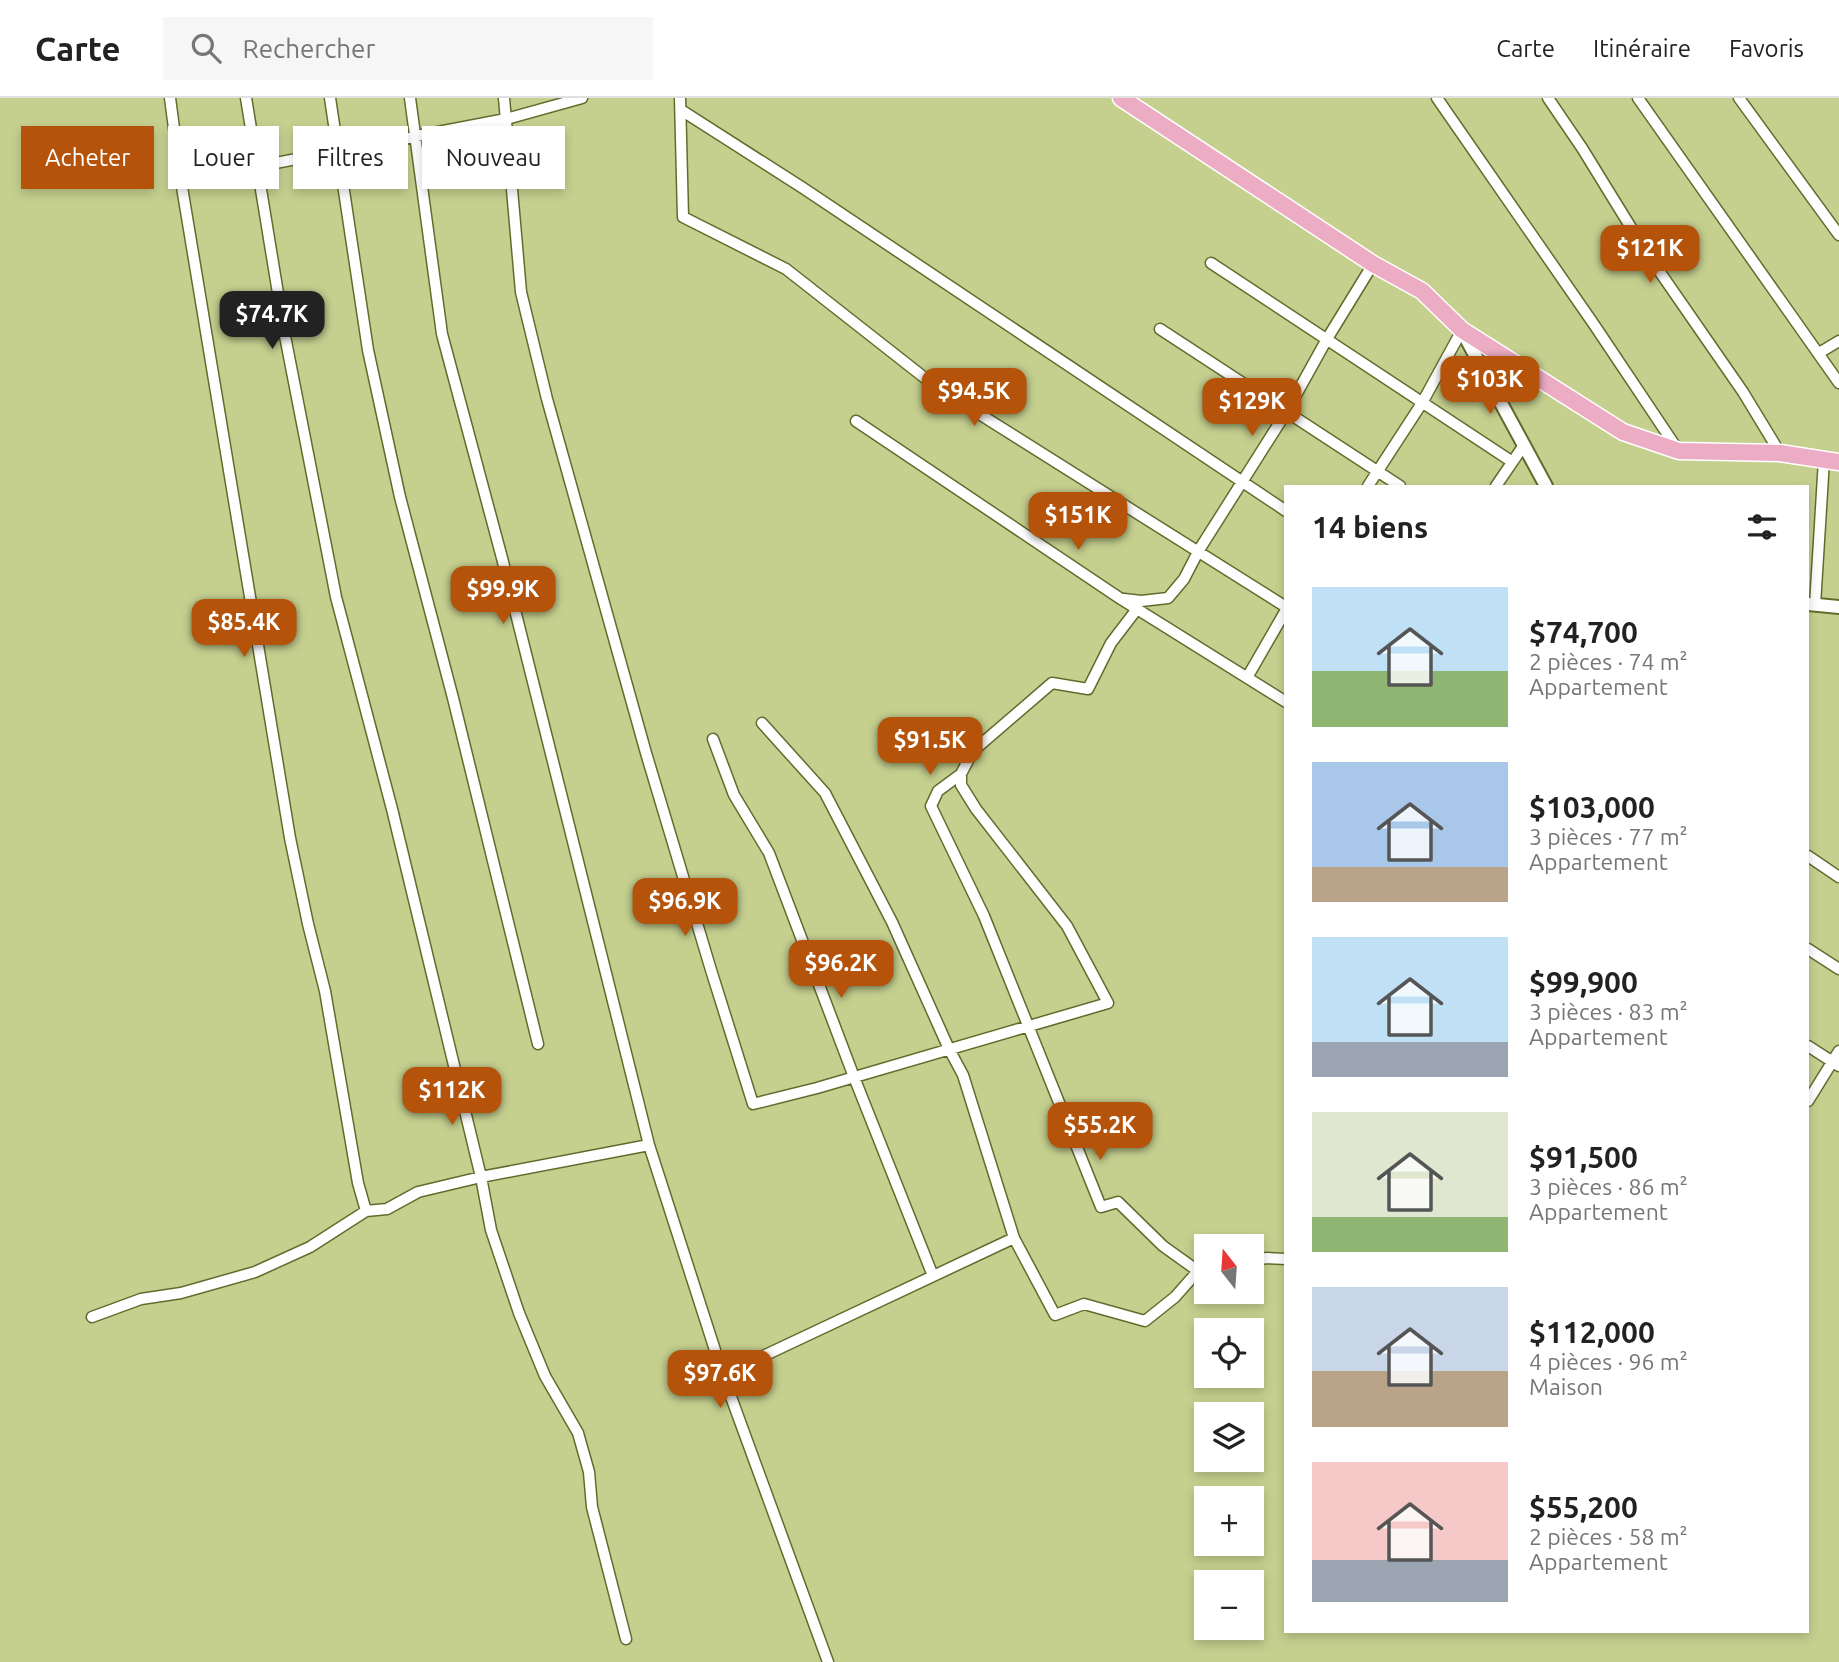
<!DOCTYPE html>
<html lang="fr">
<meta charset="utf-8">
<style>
:root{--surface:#fff;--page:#f6f6f6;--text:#222;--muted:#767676;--line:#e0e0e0;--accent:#b45309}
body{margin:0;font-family:Ubuntu,sans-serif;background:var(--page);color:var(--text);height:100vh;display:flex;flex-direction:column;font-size:26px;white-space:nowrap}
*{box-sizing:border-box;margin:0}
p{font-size:23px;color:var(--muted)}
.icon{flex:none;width:38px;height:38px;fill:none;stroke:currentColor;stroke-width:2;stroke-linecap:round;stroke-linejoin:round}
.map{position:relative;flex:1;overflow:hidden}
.panel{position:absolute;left:1284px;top:387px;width:525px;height:1148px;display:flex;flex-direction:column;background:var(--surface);border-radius:0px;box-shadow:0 4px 10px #0003}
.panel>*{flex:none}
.guide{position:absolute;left:21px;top:28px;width:665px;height:63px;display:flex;gap:14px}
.needle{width:46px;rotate:343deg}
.buttons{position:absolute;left:1194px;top:1136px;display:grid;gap:14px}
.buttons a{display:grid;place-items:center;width:70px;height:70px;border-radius:0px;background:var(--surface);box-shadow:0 4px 10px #0003;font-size:35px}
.price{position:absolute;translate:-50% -60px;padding:0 16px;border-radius:14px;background:var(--accent);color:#fff;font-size:23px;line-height:46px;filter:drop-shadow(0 2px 4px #0008)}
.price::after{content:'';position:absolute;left:50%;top:42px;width:21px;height:16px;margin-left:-10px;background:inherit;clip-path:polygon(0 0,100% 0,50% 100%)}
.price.selected{background:#222;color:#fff}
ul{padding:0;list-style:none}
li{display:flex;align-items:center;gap:21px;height:175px;padding:0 28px}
li span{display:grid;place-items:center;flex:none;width:196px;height:140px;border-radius:0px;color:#555}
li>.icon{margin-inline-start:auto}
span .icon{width:84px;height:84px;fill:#fffc;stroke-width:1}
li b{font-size:30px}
h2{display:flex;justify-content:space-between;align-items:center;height:84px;padding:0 28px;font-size:30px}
.chip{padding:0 24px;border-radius:0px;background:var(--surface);box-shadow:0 4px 10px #0003;font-size:24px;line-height:63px}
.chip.selected{background:var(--accent);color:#fff}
header{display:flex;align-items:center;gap:42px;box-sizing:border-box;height:98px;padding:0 35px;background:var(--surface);border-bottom:2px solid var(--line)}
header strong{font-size:33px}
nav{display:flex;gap:38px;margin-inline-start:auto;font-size:24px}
.search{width:490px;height:63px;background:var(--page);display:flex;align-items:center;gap:18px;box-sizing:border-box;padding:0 24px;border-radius:0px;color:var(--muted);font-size:26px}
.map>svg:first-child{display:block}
</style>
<header>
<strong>Carte</strong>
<div class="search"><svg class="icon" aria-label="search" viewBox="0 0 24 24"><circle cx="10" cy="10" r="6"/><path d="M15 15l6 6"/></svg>Rechercher</div>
<nav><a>Carte</a><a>Itinéraire</a><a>Favoris</a></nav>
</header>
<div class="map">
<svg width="1839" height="1564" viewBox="0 0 1839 1564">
<rect width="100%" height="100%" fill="#c5d08f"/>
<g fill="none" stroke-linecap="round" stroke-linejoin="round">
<defs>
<path id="minor" d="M 170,0 L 181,83 L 290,740 L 308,826 L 325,893 L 358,1085 L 366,1113
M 246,0 L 285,238 L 336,499 L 392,711 L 481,1079 L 491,1132 L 519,1215 L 545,1278 L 578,1335 L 589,1374 L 592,1409 L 626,1541
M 330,0 L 368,252 L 400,399 L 453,600 L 538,946
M 410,0 L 442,236 L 502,460 L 649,1047 L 723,1277 L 828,1564
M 504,0 L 521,194 L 547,301 L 646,655 L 711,872 L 753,1006 L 817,990 L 1108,905 L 1067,828 L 976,711 L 961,687 L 961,676
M 680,0 L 683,119 L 786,171 L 935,288 L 1286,509
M 1437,0 L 1595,228 L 1678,352
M 1548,0 L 1582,50 L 1646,154 L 1743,294 L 1780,355
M 1638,0 L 1839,285
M 1739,0 L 1839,137
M 681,12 L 803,90 L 1286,413
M 181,83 L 506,21 L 582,0
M 1211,165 L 1511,363
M 1160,231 L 1400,388
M 1819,255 L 1839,243
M 856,323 L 1121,501 L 1286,604
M 1368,388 L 1422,305 L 1462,232
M 1496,388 L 1524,347
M 1124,501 L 1141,503 L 1168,500 L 1184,481 L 1199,452 L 1287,313 L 1327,241 L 1373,166
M 1815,507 L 1824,362
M 1137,511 L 1111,545 L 1088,591 L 1052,585 L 973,653 L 961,676 L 938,693 L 931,708 L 984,818 L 1101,1109 L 1118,1104 L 1163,1148 L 1198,1173
M 1248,578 L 1286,512
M 713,641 L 734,697 L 769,755 L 854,979 L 933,1178
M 1808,758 L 1839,779
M 1808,851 L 1839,871
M 1808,948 L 1839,968
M 1808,1003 L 1839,953
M 1014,1140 L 1055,1217 L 1084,1206 L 1145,1223 L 1175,1199 L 1198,1173 L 1206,1172
M 1251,1164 L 1266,1160 L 1286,1161
M 92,1219 L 141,1201 L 181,1195 L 255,1174 L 310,1149 L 366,1113 L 387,1111 L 418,1094 L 481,1079 L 649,1047
M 723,1277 L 1014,1140 L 963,977 L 949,951 L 892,824 L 825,695 L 762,625"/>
<path id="tertiary" d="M 1462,233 L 1546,388
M 1808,506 L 1839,509"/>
<path id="trunk" d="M 1121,0 L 1373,166 L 1422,193 L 1462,232 L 1623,334 L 1679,353 L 1780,355 L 1839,364"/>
</defs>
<use href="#minor" stroke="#636b2c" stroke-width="13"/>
<use href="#tertiary" stroke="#636b2c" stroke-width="16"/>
<use href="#trunk" stroke="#fff" stroke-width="19"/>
<use href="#minor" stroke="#fff" stroke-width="10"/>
<use href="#tertiary" stroke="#fff" stroke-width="12"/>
<use href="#trunk" stroke="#ecacc4" stroke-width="16"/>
</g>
</svg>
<div class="buttons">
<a><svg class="needle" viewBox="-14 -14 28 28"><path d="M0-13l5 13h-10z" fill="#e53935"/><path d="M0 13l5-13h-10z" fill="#767676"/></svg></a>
<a><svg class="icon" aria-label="locate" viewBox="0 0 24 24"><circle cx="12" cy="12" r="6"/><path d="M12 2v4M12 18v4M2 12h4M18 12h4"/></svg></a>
<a><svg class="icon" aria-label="layers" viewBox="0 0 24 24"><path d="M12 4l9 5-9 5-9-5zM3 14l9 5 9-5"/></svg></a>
<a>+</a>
<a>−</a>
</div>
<b class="price" style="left:1650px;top:187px">$121K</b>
<b class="price selected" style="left:272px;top:253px">$74.7K</b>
<b class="price" style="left:1490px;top:318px">$103K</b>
<b class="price" style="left:974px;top:330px">$94.5K</b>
<b class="price" style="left:1252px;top:340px">$129K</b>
<b class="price" style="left:1078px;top:454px">$151K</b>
<b class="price" style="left:503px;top:528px">$99.9K</b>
<b class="price" style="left:244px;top:561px">$85.4K</b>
<b class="price" style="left:930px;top:679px">$91.5K</b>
<b class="price" style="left:685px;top:840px">$96.9K</b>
<b class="price" style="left:841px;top:902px">$96.2K</b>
<b class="price" style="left:452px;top:1029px">$112K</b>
<b class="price" style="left:1100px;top:1064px">$55.2K</b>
<b class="price" style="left:720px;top:1312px">$97.6K</b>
<div class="guide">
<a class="chip selected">Acheter</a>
<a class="chip">Louer</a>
<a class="chip">Filtres</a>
<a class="chip">Nouveau</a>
</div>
<section class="panel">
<h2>14 biens<svg class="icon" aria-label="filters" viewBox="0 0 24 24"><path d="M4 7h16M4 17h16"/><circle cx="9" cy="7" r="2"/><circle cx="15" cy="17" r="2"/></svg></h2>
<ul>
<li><span style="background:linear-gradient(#bfe0f5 60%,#8fb573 0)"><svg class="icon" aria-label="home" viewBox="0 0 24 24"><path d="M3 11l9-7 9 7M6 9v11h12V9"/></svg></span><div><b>$74,700</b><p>2 pièces · 74 m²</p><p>Appartement</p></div></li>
<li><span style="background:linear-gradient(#a9c7e8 75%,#b9a48a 0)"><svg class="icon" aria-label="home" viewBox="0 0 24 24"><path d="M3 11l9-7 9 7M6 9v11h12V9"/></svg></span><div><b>$103,000</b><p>3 pièces · 77 m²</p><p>Appartement</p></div></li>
<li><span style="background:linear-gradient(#bfe0f5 75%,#9aa5b1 0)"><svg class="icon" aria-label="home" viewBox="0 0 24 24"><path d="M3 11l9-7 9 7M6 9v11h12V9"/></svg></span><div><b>$99,900</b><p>3 pièces · 83 m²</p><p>Appartement</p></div></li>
<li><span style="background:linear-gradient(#dfe7d0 75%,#8fb573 0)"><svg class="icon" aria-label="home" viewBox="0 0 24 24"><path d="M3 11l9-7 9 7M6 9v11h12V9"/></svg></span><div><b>$91,500</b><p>3 pièces · 86 m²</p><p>Appartement</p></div></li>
<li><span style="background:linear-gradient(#c9d6e8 60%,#b9a48a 0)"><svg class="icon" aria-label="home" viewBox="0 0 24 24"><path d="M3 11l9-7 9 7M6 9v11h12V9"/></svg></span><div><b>$112,000</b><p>4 pièces · 96 m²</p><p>Maison</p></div></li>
<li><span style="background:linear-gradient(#f6c9c9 70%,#9aa5b1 0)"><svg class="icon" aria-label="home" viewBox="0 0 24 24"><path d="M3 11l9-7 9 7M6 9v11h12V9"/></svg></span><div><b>$55,200</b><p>2 pièces · 58 m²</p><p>Appartement</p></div></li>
</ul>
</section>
</div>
